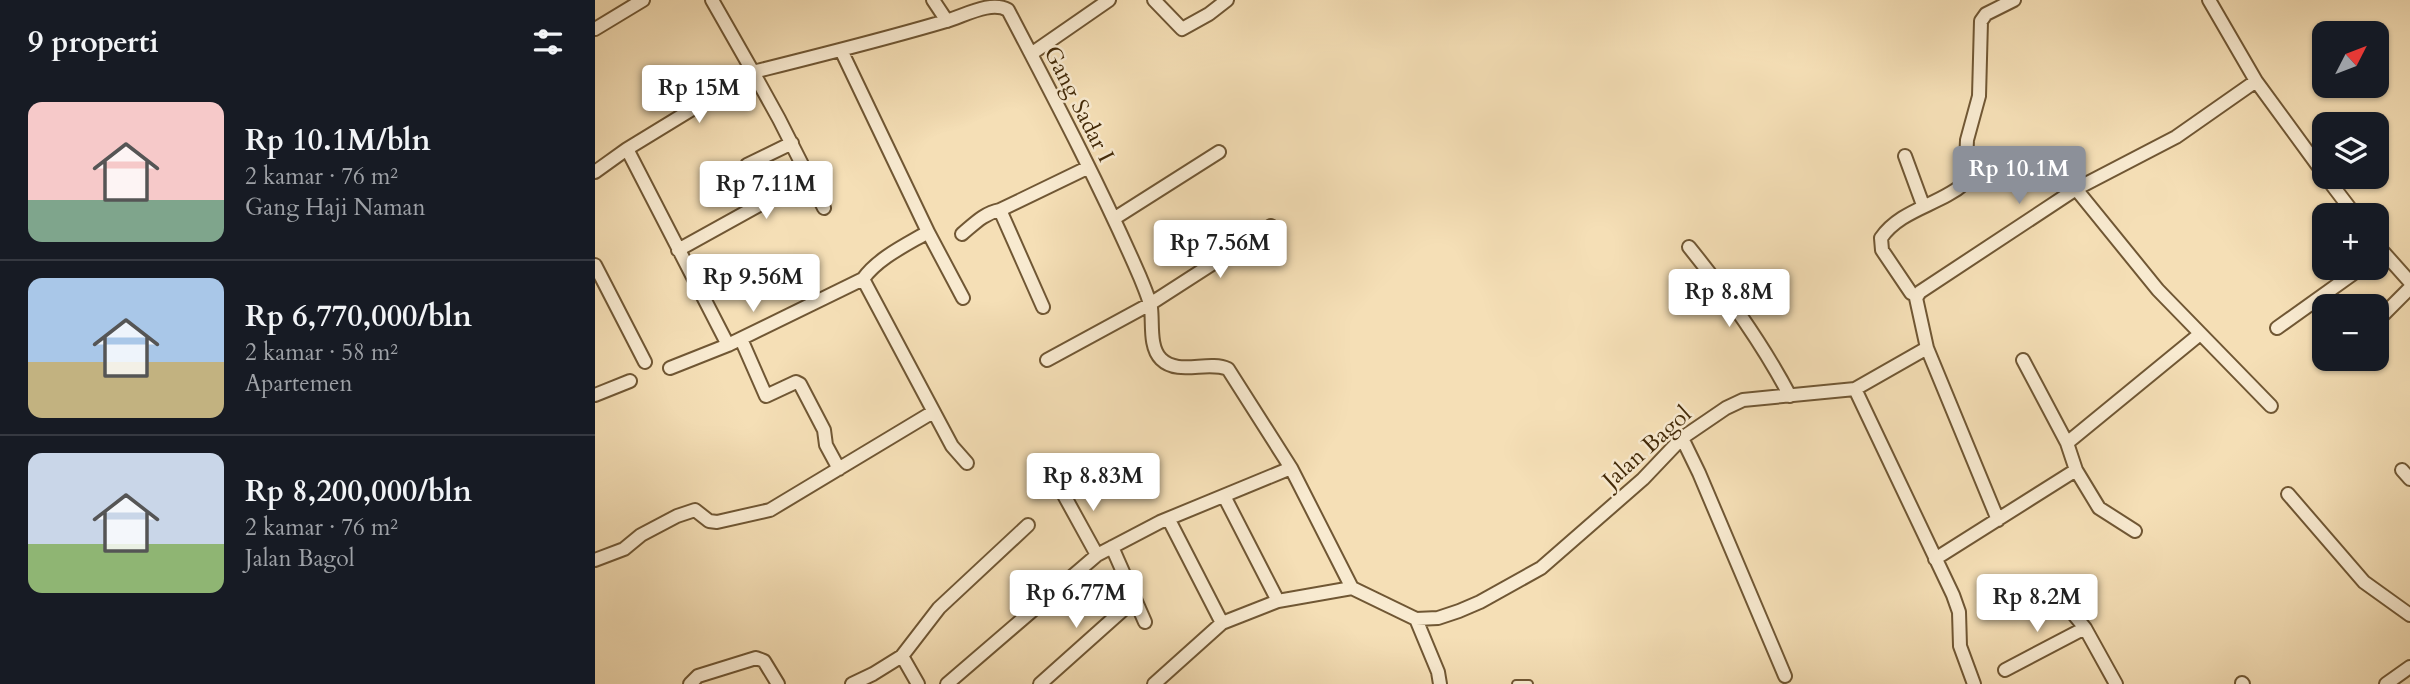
<!DOCTYPE html>
<html lang="id">
<meta charset="utf-8">
<style>
:root{--surface:#171b24;--page:#242831;--text:#f1f3f6;--muted:#9ea1a6;--line:#363941;--accent:#8c9099}
body{margin:0;font-family:Cardo,serif;background:var(--page);color:var(--text);height:100vh;display:flex;flex-direction:column;font-size:26px;white-space:nowrap}
*{box-sizing:border-box;margin:0}
p{font-size:23px;color:var(--muted)}
.icon{flex:none;width:38px;height:38px;fill:none;stroke:currentColor;stroke-width:2;stroke-linecap:round;stroke-linejoin:round}
.map{position:relative;flex:1;overflow:hidden}
.sheet{display:flex;flex-direction:column;background:var(--surface);width:595px}
.sheet>*{flex:none}
.needle{width:46px;rotate:48deg}
.fabs{position:absolute;left:1717px;top:21px;display:grid;gap:14px}
.fabs a{display:grid;place-items:center;width:77px;height:77px;border-radius:14px;background:var(--surface);box-shadow:0 2px 5px #0004;font-size:35px}
.price{position:absolute;translate:-50% -60px;padding:0 16px;border-radius:7px;background:#fff;color:#222;font-size:23px;line-height:46px;filter:drop-shadow(0 2px 4px #0008)}
.price::after{content:'';position:absolute;left:50%;top:42px;width:21px;height:16px;margin-left:-10px;background:inherit;clip-path:polygon(0 0,100% 0,50% 100%)}
.price.current{background:var(--accent);color:#fff}
ul{padding:0;list-style:none}
li{display:flex;align-items:center;gap:21px;height:175px;padding:0 28px}
li+li{border-top:2px solid var(--line)}
li span{display:grid;place-items:center;flex:none;width:196px;height:140px;border-radius:14px;color:#555}
li>.icon{margin-inline-start:auto}
span .icon{width:84px;height:84px;fill:#fffc;stroke-width:1}
li b{font-size:30px}
h2{display:flex;justify-content:space-between;align-items:center;height:84px;padding:0 28px;font-size:30px}
main{display:flex;flex:1;min-height:0}
.map>svg:first-child{display:block}
</style>
<main>
<section class="sheet">
<h2>9 properti<svg class="icon" aria-label="filters" viewBox="0 0 24 24"><path d="M4 7h16M4 17h16"/><circle cx="9" cy="7" r="2"/><circle cx="15" cy="17" r="2"/></svg></h2>
<ul>
<li><span style="background:linear-gradient(#f6c9c9 70%,#7fa58c 0)"><svg class="icon" aria-label="home" viewBox="0 0 24 24"><path d="M3 11l9-7 9 7M6 9v11h12V9"/></svg></span><div><b>Rp 10.1M/bln</b><p>2 kamar · 76 m²</p><p>Gang Haji Naman</p></div></li>
<li><span style="background:linear-gradient(#a9c7e8 60%,#c2b280 0)"><svg class="icon" aria-label="home" viewBox="0 0 24 24"><path d="M3 11l9-7 9 7M6 9v11h12V9"/></svg></span><div><b>Rp 6,770,000/bln</b><p>2 kamar · 58 m²</p><p>Apartemen</p></div></li>
<li><span style="background:linear-gradient(#c9d6e8 65%,#8fb573 0)"><svg class="icon" aria-label="home" viewBox="0 0 24 24"><path d="M3 11l9-7 9 7M6 9v11h12V9"/></svg></span><div><b>Rp 8,200,000/bln</b><p>2 kamar · 76 m²</p><p>Jalan Bagol</p></div></li>
</ul>
</section>
<div class="map">
<svg width="1815" height="684" viewBox="0 0 1815 684">
<rect width="100%" height="100%" fill="#f5dfb6"/>
<filter id="stains"><feTurbulence type="fractalNoise" baseFrequency=".00286" numOctaves="4"/><feColorMatrix values="0 0 0 0 .2 0 0 0 0 .09 0 0 0 0 .02 0 0 0 .5 -.17"/></filter>
<radialGradient id="worn" r=".72"><stop offset=".6" stop-color="#630" stop-opacity="0"/><stop offset="1" stop-color="#630" stop-opacity=".3"/></radialGradient>
<g fill="none" stroke-linecap="round" stroke-linejoin="round">
<defs>
<path id="service" d="M 921,684 L 934,684"/>
<path id="minor" d="M 117,0 L 158,72 C 222,56 287,40 351,21 C 369,16 396,0 413,10 C 459,98 506,187 545,277 C 549,287 554,298 556,308 C 558,323 554,347 566,359 C 583,376 613,360 633,369 L 696,468 L 757,588
M 338,0 L 352,21
M 559,0 L 587,29 L 614,14 L 632,0
M 1614,0 L 1661,81 L 1729,174
M 0,29 L 48,0
M 436,54 L 514,0
M 32,149 L 133,345
M 1310,156 L 1328,205
M 0,172 L 32,149 L 158,72 L 184,119 L 229,208
M 1731,177 L 1760,215
M 1481,189 L 1563,290 L 1676,406
M 520,218 L 624,152
M 333,232 L 368,298
M 367,234 C 379,224 389,213 405,210
M 1782,245 L 1815,282
M 1094,247 C 1132,294 1167,343 1195,396
M 83,250 L 166,204 L 168,198 L 152,165 L 197,143
M 0,265 L 50,362
M 268,279 L 357,446 L 372,463
M 1322,296 L 1316,293 L 1287,250 L 1286,238 C 1306,209 1345,205 1370,183 L 1372,140 L 1384,96 L 1386,21 L 1391,14 L 1419,0
M 448,307 L 405,210 L 492,168
M 1782,321 L 1815,288
M 1682,328 L 1766,268
M 146,339 L 171,396 L 201,382 L 205,384 L 229,430 L 231,445 L 244,469
M 1332,348 L 1403,520
M 452,360 L 555,304 L 676,226
M 1428,360 L 1472,443
M 75,368 L 133,345 L 268,279 C 283,258 311,245 333,232 L 246,50
M 1260,389 L 1358,595 L 1364,612 L 1365,646 L 1379,684
M 0,395 L 35,381
M 1087,438 L 1104,473 L 1190,676
M 1481,470 L 1504,508 L 1540,531
M 1807,470 L 1815,479
M 464,486 L 502,555
M 1693,494 L 1769,582 L 1815,615
M 629,496 L 683,601
M 574,520 L 627,623
M 517,547 L 550,622
M 1340,559 L 1481,470 L 1472,443 L 1605,334
M 0,560 L 29,549 L 46,535 L 82,516 L 100,510 L 114,521 L 122,522 L 175,510 L 338,412
M 757,588 L 821,619 L 843,618 L 864,611 L 885,602 L 946,568 L 1048,479 L 1087,438 L 1131,408 L 1148,400 L 1260,389 L 1332,348 L 1321,298 L 1325,292 L 1481,189 L 1581,137 L 1661,81
M 1393,608 L 1443,582 L 1452,582 L 1490,628 L 1521,684
M 821,619 L 843,672 L 845,684
M 307,656 L 323,684
M 1410,670 L 1490,628
M 1647,683 L 1648,684
M 95,684 L 103,676 L 161,658 L 169,661 L 183,684
M 257,684 L 278,674 L 307,656 L 344,608 L 433,525
M 352,684 L 502,555 L 565,522 L 696,468
M 445,684 L 539,600
M 559,684 L 627,623 L 683,601 L 757,588
M 1791,684 L 1815,667"/>
</defs>
<use href="#service" stroke="#705734" stroke-width="10"/>
<use href="#minor" stroke="#705734" stroke-width="16"/>
<use href="#service" stroke="#f8ead0" stroke-width="6"/>
<use href="#minor" stroke="#f8ead0" stroke-width="12"/>
</g>
<g text-anchor="middle" dominant-baseline="central" stroke-width="5" stroke-linejoin="round" paint-order="stroke">
<g font-size="23" fill="#432a08" stroke="#f8ead0">
<text transform="translate(484 104) rotate(63)">Gang Sadar I</text>
<text transform="translate(1052 447) rotate(-42)">Jalan Bagol</text>
</g>
</g>
<rect width="100%" height="100%" filter="url(#stains)"/>
<rect width="100%" height="100%" fill="url(#worn)"/>
</svg>
<div class="fabs">
<a><svg class="needle" viewBox="-14 -14 28 28"><path d="M0-13l5 13h-10z" fill="#e53935"/><path d="M0 13l5-13h-10z" fill="#9ea1a6"/></svg></a>
<a><svg class="icon" aria-label="layers" viewBox="0 0 24 24"><path d="M12 4l9 5-9 5-9-5zM3 14l9 5 9-5"/></svg></a>
<a>+</a>
<a>−</a>
</div>
<b class="price" style="left:104px;top:125px">Rp 15M</b>
<b class="price current" style="left:1424px;top:206px">Rp 10.1M</b>
<b class="price" style="left:171px;top:221px">Rp 7.11M</b>
<b class="price" style="left:625px;top:280px">Rp 7.56M</b>
<b class="price" style="left:158px;top:314px">Rp 9.56M</b>
<b class="price" style="left:1134px;top:329px">Rp 8.8M</b>
<b class="price" style="left:498px;top:513px">Rp 8.83M</b>
<b class="price" style="left:481px;top:630px">Rp 6.77M</b>
<b class="price" style="left:1442px;top:634px">Rp 8.2M</b>
</div>
</main>
